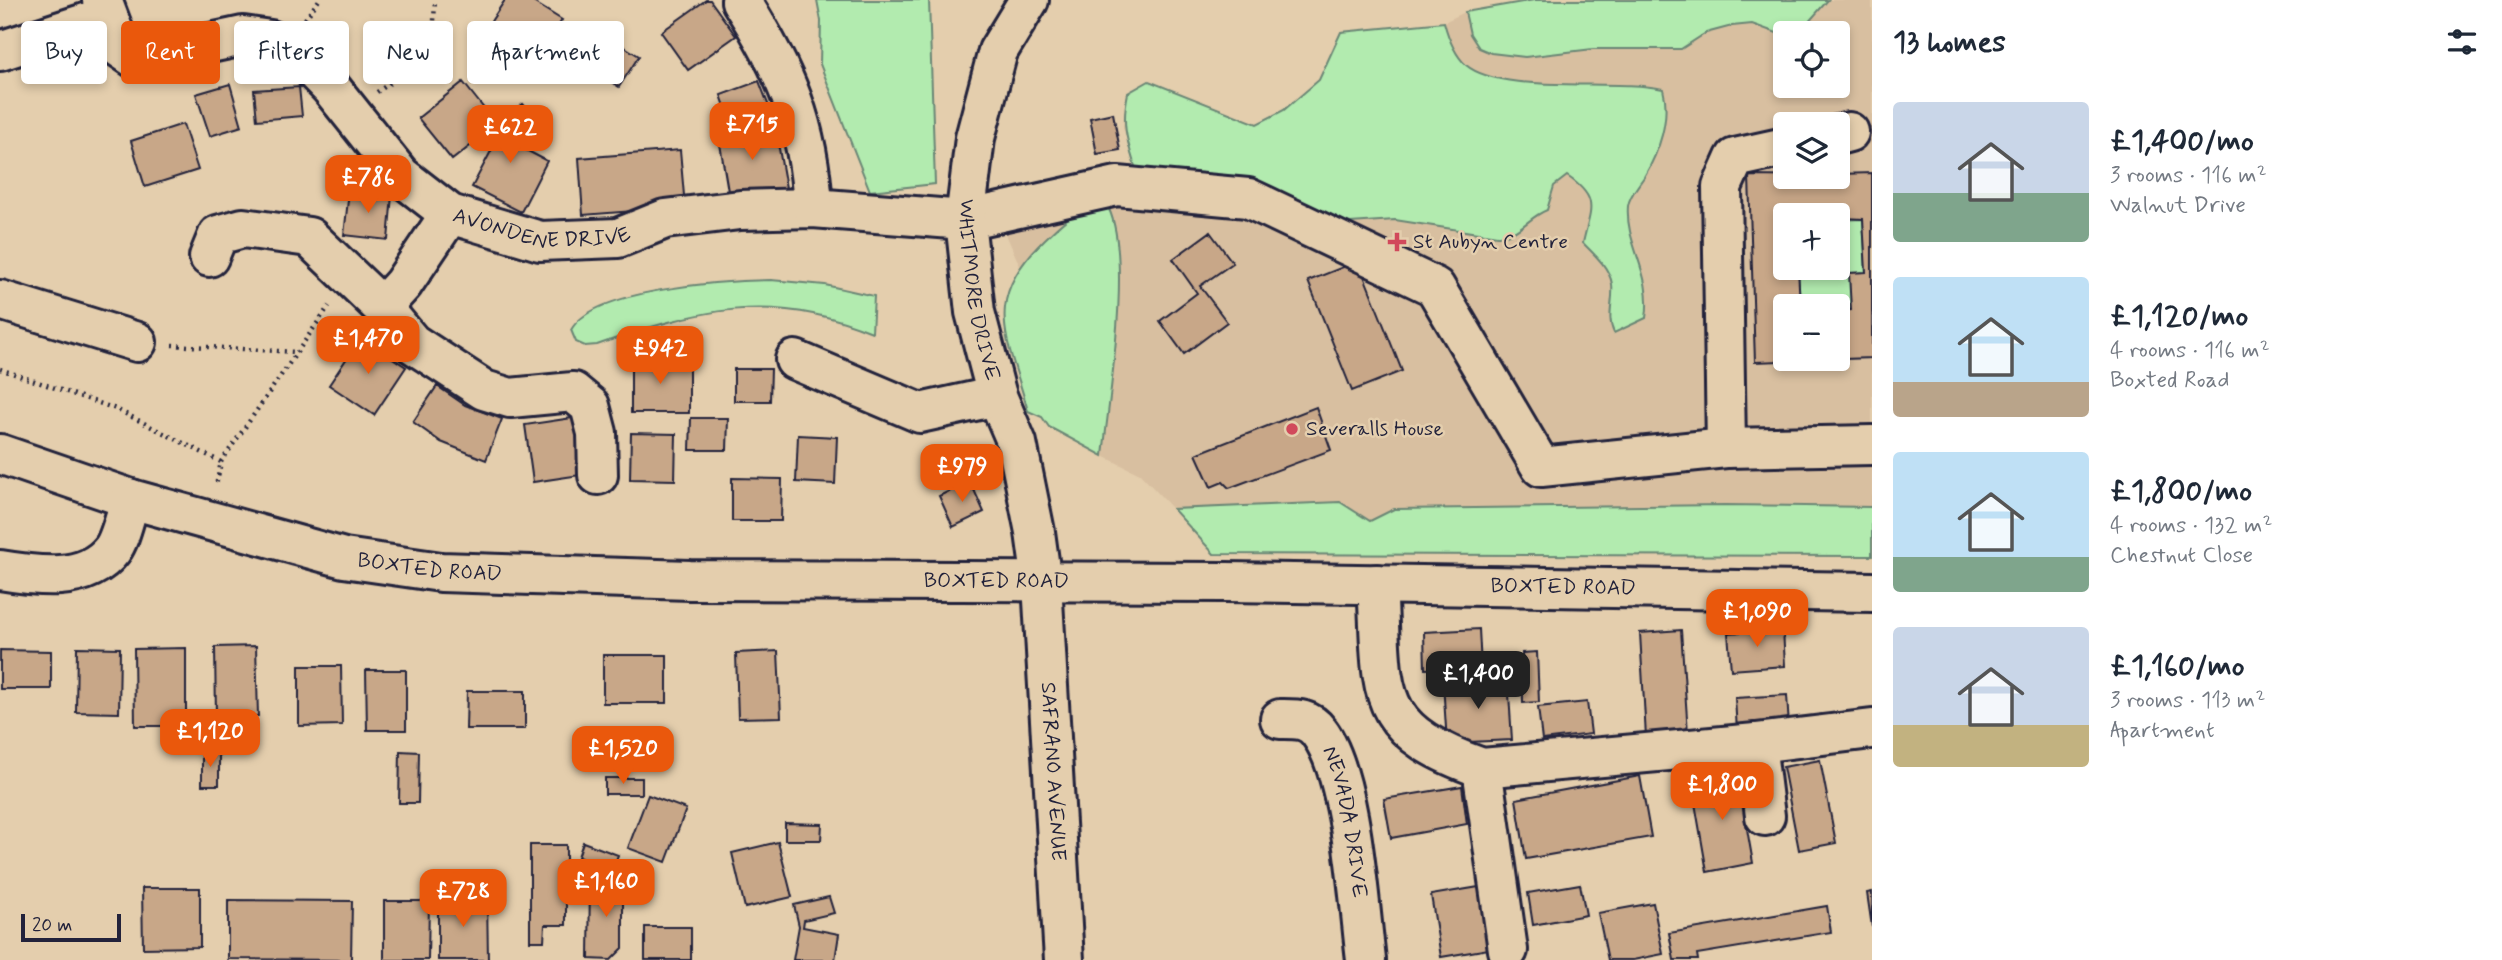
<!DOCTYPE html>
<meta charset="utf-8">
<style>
:root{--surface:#fff;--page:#f2f2f3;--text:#1f2937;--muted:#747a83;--accent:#ea580c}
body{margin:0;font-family:Mynerve,sans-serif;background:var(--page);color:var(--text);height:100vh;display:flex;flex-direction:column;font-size:26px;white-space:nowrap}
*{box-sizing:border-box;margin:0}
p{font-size:23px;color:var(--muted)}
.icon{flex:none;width:38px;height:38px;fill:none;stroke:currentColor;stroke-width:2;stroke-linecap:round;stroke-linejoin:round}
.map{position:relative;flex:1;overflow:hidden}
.drawer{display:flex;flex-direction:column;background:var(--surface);width:630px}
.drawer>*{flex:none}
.hud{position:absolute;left:21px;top:21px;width:665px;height:63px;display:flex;gap:14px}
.tools{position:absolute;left:1773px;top:21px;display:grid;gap:14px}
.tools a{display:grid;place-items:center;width:77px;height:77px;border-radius:7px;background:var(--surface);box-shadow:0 4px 10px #0003;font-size:35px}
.scale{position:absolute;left:21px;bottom:18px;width:100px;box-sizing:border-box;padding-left:7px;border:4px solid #22223b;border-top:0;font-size:19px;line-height:24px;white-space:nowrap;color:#22223b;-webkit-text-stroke:5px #e4cead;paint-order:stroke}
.price{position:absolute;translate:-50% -60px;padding:0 16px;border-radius:14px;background:var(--accent);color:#fff;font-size:23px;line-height:46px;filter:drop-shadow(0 2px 4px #0008)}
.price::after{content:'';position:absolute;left:50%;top:42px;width:21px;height:16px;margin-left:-10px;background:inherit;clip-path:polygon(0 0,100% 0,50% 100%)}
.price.current{background:#222;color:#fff}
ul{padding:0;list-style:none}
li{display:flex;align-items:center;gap:21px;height:175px;padding:0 21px}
li span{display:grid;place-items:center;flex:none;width:196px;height:140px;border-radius:7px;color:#555}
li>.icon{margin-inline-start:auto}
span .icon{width:84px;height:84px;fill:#fffc;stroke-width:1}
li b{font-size:30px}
h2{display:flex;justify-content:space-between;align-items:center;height:84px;padding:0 21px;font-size:30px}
.tag{padding:0 24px;border-radius:7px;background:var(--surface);box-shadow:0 4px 10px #0003;font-size:24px;line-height:63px}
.tag.current{background:var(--accent);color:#fff}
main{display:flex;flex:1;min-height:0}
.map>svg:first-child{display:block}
</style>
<main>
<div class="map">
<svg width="1872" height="960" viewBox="0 0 1872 960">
<rect width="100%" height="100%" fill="#e4cead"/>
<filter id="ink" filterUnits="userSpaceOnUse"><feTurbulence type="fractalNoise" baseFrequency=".0143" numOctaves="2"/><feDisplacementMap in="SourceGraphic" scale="14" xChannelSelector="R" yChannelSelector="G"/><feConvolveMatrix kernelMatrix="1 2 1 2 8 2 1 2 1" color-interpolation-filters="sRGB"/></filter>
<g filter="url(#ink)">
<path fill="#d8bfa0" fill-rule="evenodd" d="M 1534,0 L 1872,0 L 1872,507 L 1725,505 L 1394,509 L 1370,521 L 1339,502 L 1173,509 L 1140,474 L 1103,456 L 991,200 L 1135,170 L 1123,127 L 1124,110 L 1128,93 L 1149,81 L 1257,124 L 1284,110 L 1319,80 L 1341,32 L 1444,22 L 1465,12 ZM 1785,33 L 1838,33 L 1838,86 L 1785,86 ZM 1785,124 L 1838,124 L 1838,177 L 1785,177 ZM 1785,215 L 1838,215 L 1838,268 L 1785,268 ZM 1785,306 L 1838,306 L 1838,359 L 1785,359 Z"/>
<path fill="#b2ebaf" stroke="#6a8675" stroke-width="2" d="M 817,0 L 929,0 L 935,184 L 870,191 L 820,64 L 821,21 Z
M 1534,0 L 1828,0 L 1799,33 L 1785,36 L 1752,24 L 1732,26 L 1706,33 L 1681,49 L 1593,49 L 1525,57 L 1491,53 L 1479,48 L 1470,34 L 1465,12 Z
M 1444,22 C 1448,37 1454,54 1466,65 C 1501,95 1615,78 1663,89 C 1671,118 1659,152 1644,177 C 1638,186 1629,196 1628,206 C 1625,245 1653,273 1646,318 L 1614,333 C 1606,317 1614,301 1612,284 C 1609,267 1594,254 1583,243 C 1590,210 1601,199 1567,176 L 1554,186 L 1547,210 C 1528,217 1518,237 1497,236 L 1395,220 L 1350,223 L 1302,206 L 1277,190 L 1136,170 C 1127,140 1121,125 1128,93 L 1149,81 L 1257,124 L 1284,110 L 1319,80 L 1341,32 Z
M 1094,207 L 1109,209 C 1132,260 1109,397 1103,456 L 1049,427 L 1042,417 L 1028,411 C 1007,334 981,302 1045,239 C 1061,224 1072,211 1094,207 Z
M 1863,219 L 1866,272 L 1851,310 L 1838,311 L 1838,306 L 1800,306 L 1798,268 L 1838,268 L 1838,220 Z
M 771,280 L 825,285 L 874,296 L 872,332 C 770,290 697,310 597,345 L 585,346 L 576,342 L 571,330 C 594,288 727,281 771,280 Z
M 1340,502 L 1370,521 L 1394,509 L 1725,505 L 1872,507 L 1872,556 L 1214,554 L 1173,509 Z"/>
<path fill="#c8a788" stroke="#22223b" stroke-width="2" fill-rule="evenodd" d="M 505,0 L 530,0 L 562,20 L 536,60 L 486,29 Z
M 706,0 L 710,0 L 736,36 L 688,70 L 661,32 Z
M 612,39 L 639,56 L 619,87 L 592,70 Z
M 759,81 L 771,112 L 732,126 L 721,95 Z
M 463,82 L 497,125 L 452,160 L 418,118 Z
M 230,84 L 242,126 L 210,136 L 196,94 Z
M 299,87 L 302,116 L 257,120 L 254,90 Z
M 523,104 L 534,117 L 505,139 L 547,161 L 521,212 L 472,187 L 499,136 L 494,127 Z
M 1113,113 L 1120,150 L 1097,154 L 1090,118 Z
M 183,124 L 198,170 L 145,187 L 131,141 Z
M 775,126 L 786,188 L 729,197 L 719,138 Z
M 680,150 L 685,207 L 583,215 L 579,158 Z
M 1872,173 L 1872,358 L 1755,362 L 1749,176 L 1838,177 L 1838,174 ZM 1785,215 L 1863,219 L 1866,272 L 1849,273 L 1851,310 L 1838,311 L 1838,359 L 1785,359 L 1785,306 L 1800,306 L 1798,268 L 1785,268 Z
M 349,191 L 392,195 L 388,240 L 344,235 Z
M 1210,232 L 1233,263 L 1200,286 L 1227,322 L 1184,354 L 1160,321 L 1197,293 L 1173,259 Z
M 1358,261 L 1402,371 L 1352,391 L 1308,281 Z
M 361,337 L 406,367 L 374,415 L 329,385 Z
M 631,358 L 689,358 L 689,413 L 631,413 Z
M 734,369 L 771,369 L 770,401 L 734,401 Z
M 437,386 L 465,405 L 502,419 L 486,460 L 441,442 L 413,422 Z
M 1316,407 L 1331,450 L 1229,488 L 1223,482 L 1211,487 L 1196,454 Z
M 579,417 L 587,474 L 533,482 L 525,425 Z
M 691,418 L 728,418 L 727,450 L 690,450 Z
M 631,433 L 676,434 L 675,480 L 630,479 Z
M 798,435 L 837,437 L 835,484 L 796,482 Z
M 732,478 L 782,479 L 781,521 L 732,521 Z
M 970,481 L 984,512 L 953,527 L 939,496 Z
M 1479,629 L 1481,667 L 1425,669 L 1424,632 Z
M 1783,629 L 1785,666 L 1731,670 L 1728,633 Z
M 1681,630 L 1688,733 L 1646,737 L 1640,633 Z
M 256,646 L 258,716 L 216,717 L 215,647 Z
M 77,647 L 120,648 L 119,713 L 76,712 Z
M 186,648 L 186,726 L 135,726 L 134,649 Z
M 0,650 L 51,651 L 51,689 L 0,689 Z
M 778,651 L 781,717 L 738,718 L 736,653 Z
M 1537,652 L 1539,702 L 1523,703 L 1522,653 Z
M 603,655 L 667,655 L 667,703 L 603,703 Z
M 299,666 L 341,666 L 342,725 L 299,726 Z
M 366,670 L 406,670 L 406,730 L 367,730 Z
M 1508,679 L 1512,740 L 1447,743 L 1443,683 Z
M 467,691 L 525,691 L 525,729 L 466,729 Z
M 1787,695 L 1789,727 L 1737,731 L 1735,698 Z
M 1587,702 L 1591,734 L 1542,740 L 1538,707 Z
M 400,751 L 419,752 L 418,803 L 399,803 Z
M 202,753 L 219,753 L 219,785 L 202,785 Z
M 1820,760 L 1836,843 L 1799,850 L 1783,767 Z
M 1737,772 L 1753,863 L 1707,872 L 1691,780 Z
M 1640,776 L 1651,837 L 1526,859 L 1516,799 Z
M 605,778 L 642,778 L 642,794 L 605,794 Z
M 1462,786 L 1467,824 L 1391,838 L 1384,799 Z
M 648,795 L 686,809 L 666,862 L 628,848 Z
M 785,823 L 822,824 L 821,840 L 785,840 Z
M 583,842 L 618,855 L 612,870 L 578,857 Z
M 778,842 L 792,897 L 745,908 L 732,853 Z
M 530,845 L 566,845 L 566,925 L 545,925 L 544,941 L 530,941 Z
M 590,880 L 623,880 L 623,948 L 611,960 L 589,959 Z
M 1580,884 L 1586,915 L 1533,925 L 1528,893 Z
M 1485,886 L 1495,948 L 1441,957 L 1431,895 Z
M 142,888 L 200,888 L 200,947 L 143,948 Z
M 1872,892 L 1872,927 L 1867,893 Z
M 438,897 L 487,897 L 488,960 L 438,960 Z
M 829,897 L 834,913 L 804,920 L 803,927 L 839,934 L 835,960 L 793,960 L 799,926 L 794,905 Z
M 228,900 L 352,901 L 351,960 L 228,959 Z
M 384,901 L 429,901 L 428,960 L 384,960 Z
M 1653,903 L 1663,954 L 1633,960 L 1608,960 L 1598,913 Z
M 1827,906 L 1831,932 L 1697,954 L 1698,960 L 1674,960 L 1669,933 Z
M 645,927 L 691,927 L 691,960 L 645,960 Z"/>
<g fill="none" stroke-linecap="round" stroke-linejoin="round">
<defs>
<g id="minor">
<path id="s1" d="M 102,0 L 120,48 L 136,59 L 243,36 L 270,40 L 295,51 L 331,88 L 401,176 L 450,214 L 540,241 L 618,238 L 665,219 L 740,210 L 813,208 L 965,220 L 1117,186 L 1248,198 L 1435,287 L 1541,467 L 1726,448 L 1872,445"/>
<path id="s2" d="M 1029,0 L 998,51 L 975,138 L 965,220 L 975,312 L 997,396 L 1017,443 L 1035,532 L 1042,583 L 1064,960"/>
<path d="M 741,1 C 785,70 809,125 813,208"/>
<path d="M 0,51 L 107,16"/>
<path d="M 1838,135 L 1849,132"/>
<path d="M 450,214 L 403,284 L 382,307 L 412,343 L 484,390 L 510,398 L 573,392 L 590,406 L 597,433 L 598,475"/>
<path d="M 209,257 L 218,235 L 243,228 L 309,237 L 382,307"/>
<path d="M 0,300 L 137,342"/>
<path d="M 795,360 L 920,413 L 997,396"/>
<path d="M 1726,448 L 1722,187 L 1735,158 L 1785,147"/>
<path id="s3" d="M 0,454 L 131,499 L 344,558 L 441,572 L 690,580 L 1226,582 L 1872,592"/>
<path d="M 0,570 C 36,576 86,584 112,550 C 121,538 125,514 131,499"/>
<path d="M 1377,584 C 1384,691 1368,728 1482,768 L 1756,743 L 1872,729"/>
<path id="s4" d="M 1280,719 C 1296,719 1309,718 1319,732 C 1352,775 1359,904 1366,960"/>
<path d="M 1756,743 L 1765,816"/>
<path d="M 1482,768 L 1508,950"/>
</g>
</defs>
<use href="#minor" stroke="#22223b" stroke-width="44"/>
<path stroke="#22223b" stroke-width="4.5" stroke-dasharray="2 5" stroke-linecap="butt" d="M 305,19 L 319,0
M 377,92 L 406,72 L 433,45 L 435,0
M 172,345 L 296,352
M 0,369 L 116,409 L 221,462 L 216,486
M 221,462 L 329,306"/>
<use href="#minor" stroke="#e4cead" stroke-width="38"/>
</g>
</g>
<g fill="#d1495b" stroke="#e4cead" stroke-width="2.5">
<path d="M1393.5 231.5h7v7h7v7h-7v7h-7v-7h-7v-7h7z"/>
<circle cx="1292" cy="429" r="7"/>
</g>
<g text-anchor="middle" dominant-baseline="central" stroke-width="5" stroke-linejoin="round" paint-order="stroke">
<g font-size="21" fill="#22223b" stroke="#e4cead">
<text stroke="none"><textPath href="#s1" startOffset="555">AVONDENE DRIVE</textPath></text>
<text stroke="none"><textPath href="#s2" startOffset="303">WHITMORE DRIVE</textPath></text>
<text stroke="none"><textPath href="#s3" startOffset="446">BOXTED ROAD</textPath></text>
<text stroke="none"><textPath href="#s3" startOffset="1013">BOXTED ROAD</textPath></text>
<text stroke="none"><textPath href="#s3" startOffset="1580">BOXTED ROAD</textPath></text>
<text stroke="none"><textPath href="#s2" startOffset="794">SAFRANO AVENUE</textPath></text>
<text stroke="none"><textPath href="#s4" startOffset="138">NEVADA DRIVE</textPath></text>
</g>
<g font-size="21" fill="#22223b" stroke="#e4cead" text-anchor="start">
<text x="1413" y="242">St Aubyn Centre</text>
<text x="1306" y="429">Severalls House</text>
</g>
</g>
</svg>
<div class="tools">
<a><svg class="icon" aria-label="locate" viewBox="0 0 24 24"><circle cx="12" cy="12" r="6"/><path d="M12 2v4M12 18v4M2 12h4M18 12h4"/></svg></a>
<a><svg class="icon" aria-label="layers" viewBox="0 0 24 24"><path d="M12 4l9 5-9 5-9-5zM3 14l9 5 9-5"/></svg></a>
<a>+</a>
<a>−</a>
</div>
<div class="scale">20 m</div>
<b class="price" style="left:752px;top:162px">£715</b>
<b class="price" style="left:510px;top:165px">£622</b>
<b class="price" style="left:368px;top:215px">£786</b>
<b class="price" style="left:368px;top:376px">£1,470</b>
<b class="price" style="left:660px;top:386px">£942</b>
<b class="price" style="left:962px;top:504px">£979</b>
<b class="price" style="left:1757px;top:649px">£1,090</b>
<b class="price current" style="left:1478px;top:711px">£1,400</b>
<b class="price" style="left:210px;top:769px">£1,120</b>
<b class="price" style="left:623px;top:786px">£1,520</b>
<b class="price" style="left:1722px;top:822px">£1,800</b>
<b class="price" style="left:606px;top:919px">£1,160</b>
<b class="price" style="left:463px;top:929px">£728</b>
<div class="hud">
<a class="tag">Buy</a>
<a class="tag current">Rent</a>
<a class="tag">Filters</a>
<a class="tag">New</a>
<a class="tag">Apartment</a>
</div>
</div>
<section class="drawer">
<h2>13 homes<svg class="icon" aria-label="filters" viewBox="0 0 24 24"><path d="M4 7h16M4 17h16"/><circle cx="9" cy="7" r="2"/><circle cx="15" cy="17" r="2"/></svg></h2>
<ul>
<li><span style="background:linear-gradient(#c9d6e8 65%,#7fa58c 0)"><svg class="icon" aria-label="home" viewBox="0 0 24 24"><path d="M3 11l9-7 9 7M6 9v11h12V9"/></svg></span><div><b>£1,400/mo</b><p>3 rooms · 116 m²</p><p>Walnut Drive</p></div></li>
<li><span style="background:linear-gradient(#bfe0f5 75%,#b9a48a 0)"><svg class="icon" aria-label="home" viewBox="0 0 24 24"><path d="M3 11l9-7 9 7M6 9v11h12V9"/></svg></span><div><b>£1,120/mo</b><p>4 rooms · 116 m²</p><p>Boxted Road</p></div></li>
<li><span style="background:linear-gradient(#bfe0f5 75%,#7fa58c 0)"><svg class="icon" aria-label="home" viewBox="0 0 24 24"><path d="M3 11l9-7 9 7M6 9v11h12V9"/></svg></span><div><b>£1,800/mo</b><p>4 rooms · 132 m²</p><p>Chestnut Close</p></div></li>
<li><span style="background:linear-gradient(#c9d6e8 70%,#c2b280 0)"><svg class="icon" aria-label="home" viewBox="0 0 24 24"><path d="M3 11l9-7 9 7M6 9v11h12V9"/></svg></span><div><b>£1,160/mo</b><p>3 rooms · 113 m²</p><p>Apartment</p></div></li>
</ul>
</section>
</main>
